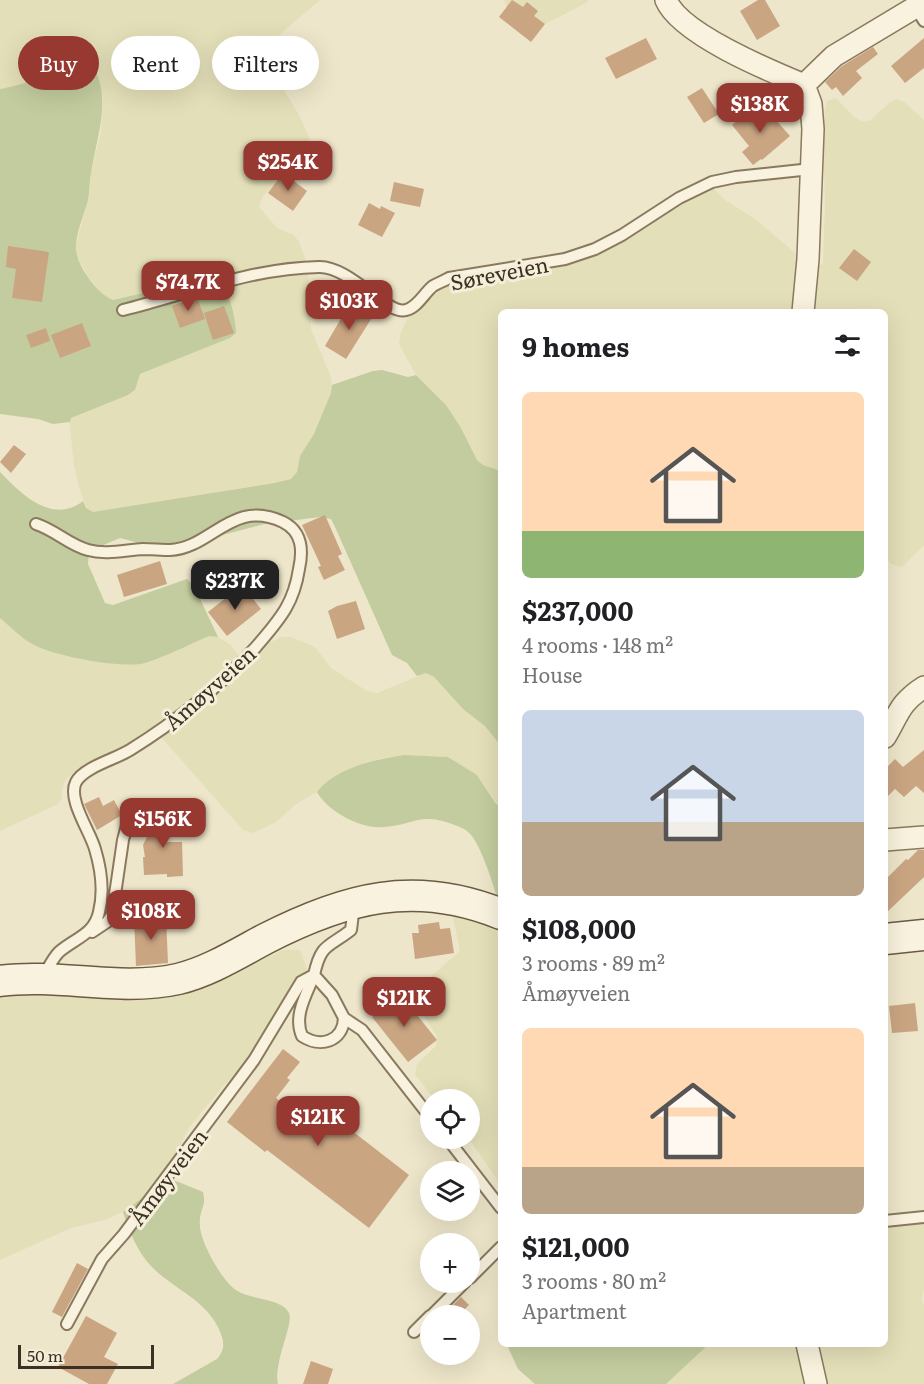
<!DOCTYPE html>
<meta charset="utf-8">
<style>
:root{--surface:#fff;--page:#f6f6f6;--text:#202124;--muted:#757577;--accent:#973831}
body{margin:0;font-family:Literata,serif;background:var(--page);color:var(--text);height:100vh;display:flex;flex-direction:column;font-size:22px;white-space:nowrap}
*{box-sizing:border-box;margin:0}
p{font-size:20px;color:var(--muted)}
.icon{flex:none;width:33px;height:33px;fill:none;stroke:currentColor;stroke-width:2;stroke-linecap:round;stroke-linejoin:round}
.map{position:relative;flex:1;overflow:hidden}
.details{position:absolute;left:498px;top:309px;width:390px;height:1038px;display:flex;flex-direction:column;background:var(--surface);border-radius:9px;box-shadow:0 6px 24px #0002}
.details>*{flex:none}
.banner{position:absolute;left:18px;top:36px;width:390px;height:54px;display:flex;gap:12px}
.tools{position:absolute;left:420px;top:1089px;display:grid;gap:12px}
.tools a{display:grid;place-items:center;width:60px;height:60px;border-radius:50%;background:var(--surface);box-shadow:0 6px 24px #0002;font-size:30px}
.scale{position:absolute;left:18px;bottom:15px;width:136px;box-sizing:border-box;padding-left:6px;border:3px solid #3b3022;border-top:0;font-size:16px;line-height:21px;white-space:nowrap;color:#3b3022;-webkit-text-stroke:4px #f5efda;paint-order:stroke}
.price{position:absolute;translate:-50% -51px;padding:0 14px;border-radius:12px;background:var(--accent);color:#fff;font-size:20px;line-height:39px;filter:drop-shadow(0 2px 3px #0008)}
.price::after{content:'';position:absolute;left:50%;top:36px;width:18px;height:14px;margin-left:-9px;background:inherit;clip-path:polygon(0 0,100% 0,50% 100%)}
.price.active{background:#222;color:#fff}
ul{padding:0;list-style:none}
li{display:grid;align-content:center;gap:12px;height:318px;padding:0 24px}
li span{display:grid;place-items:center;height:186px;border-radius:9px;color:#555}
li>.icon{margin-inline-start:auto}
span .icon{width:108px;height:108px;fill:#fffc;stroke-width:1}
li b{font-size:26px}
h2{display:flex;justify-content:space-between;align-items:center;height:72px;padding:0 24px;font-size:26px}
.pill{padding:0 21px;border-radius:27px;background:var(--surface);box-shadow:0 6px 24px #0002;font-size:21px;line-height:54px}
.pill.active{background:var(--accent);color:#fff}
.map>svg:first-child{display:block}
</style>
<div class="map">
<svg width="924" height="1384" viewBox="0 0 924 1384">
<rect width="100%" height="100%" fill="#ede6ca"/>
<path fill="#e3dfb8" d="M 0,0 L 320,0 L 280,34 L 262,55 L 298,113 L 309,137 L 310,146 L 306,153 L 263,196 L 259,207 L 277,228 L 294,235 L 299,242 L 308,266 L 311,329 L 331,377 L 332,385 L 331,393 L 315,434 L 300,456 L 297,472 L 292,479 L 193,497 L 93,512 L 86,508 L 78,483 L 74,465 L 70,428 L 70,418 L 128,395 L 135,390 L 140,374 L 230,338 L 236,324 L 224,282 L 217,276 L 113,300 L 105,297 L 88,277 L 76,254 L 76,245 L 89,196 L 91,172 L 101,131 L 103,97 L 78,56 L 61,61 L 48,73 L 25,84 L 0,89 Z
M 504,0 L 588,0 L 588,2 L 535,29 L 513,21 Z
M 836,98 L 854,117 L 863,122 L 871,120 L 889,103 L 897,99 L 904,102 L 924,120 L 924,545 L 902,567 L 891,564 L 885,556 L 885,312 L 501,312 L 501,471 L 483,465 L 477,460 L 461,428 L 446,405 L 416,375 L 399,344 L 400,335 L 407,319 L 424,299 L 438,290 L 454,283 L 497,274 L 559,266 L 567,264 L 637,233 L 686,196 L 713,188 L 725,200 L 755,219 L 800,257 L 815,267 L 823,264 L 825,203 L 823,135 L 825,109 L 827,101 Z
M 0,618 L 31,644 L 57,654 L 84,659 L 145,663 L 209,636 L 218,637 L 232,646 L 237,654 L 246,659 L 266,644 L 282,637 L 291,637 L 315,647 L 331,668 L 367,691 L 377,693 L 426,673 L 434,677 L 464,710 L 485,726 L 501,746 L 501,806 L 497,804 L 477,775 L 448,757 L 404,755 L 379,759 L 339,774 L 317,792 L 296,804 L 276,822 L 253,833 L 243,830 L 154,729 L 126,746 L 86,763 L 66,779 L 62,789 L 62,798 L 58,804 L 0,831 Z
M 462,911 L 501,922 L 501,1185 L 469,1139 L 470,1100 L 434,1099 L 415,1074 L 417,1064 L 436,1046 L 437,1036 L 418,1007 L 413,992 L 460,951 L 453,917 Z
M 283,950 L 300,950 L 309,974 L 238,1072 L 225,1084 L 190,1126 L 174,1157 L 142,1198 L 123,1212 L 104,1220 L 71,1228 L 0,1260 L 0,995 L 35,993 L 126,1000 L 154,999 L 188,992 Z
M 924,1217 L 924,1288 L 922,1299 L 924,1305 L 924,1384 L 666,1384 L 709,1344 L 885,1344 L 885,1222 Z"/>
<path fill="#c3cc9e" d="M 78,56 L 87,57 C 115,92 97,134 91,173 C 89,182 90,191 88,200 C 84,215 77,230 76,245 C 74,263 97,294 113,300 L 217,276 C 228,287 236,317 236,333 L 230,338 L 140,374 L 135,390 L 128,395 L 71,418 L 70,422 L 53,424 L 38,419 L 0,414 L 0,89 C 16,86 31,82 45,74 C 58,67 63,58 78,56 Z
M 382,370 L 408,377 L 416,375 L 446,405 L 461,428 L 477,460 L 483,465 L 501,471 L 501,746 L 485,726 L 464,710 L 434,677 L 426,673 L 417,676 L 407,663 L 392,655 L 335,527 L 331,519 L 320,517 L 265,524 L 188,544 L 154,547 L 120,538 L 96,548 L 89,553 L 88,564 L 105,603 L 113,605 L 187,579 L 194,586 L 218,637 L 209,636 C 188,645 167,656 145,663 C 122,669 53,656 32,644 C 20,637 11,627 0,618 L 0,472 C 21,494 52,525 83,501 L 86,508 L 93,512 L 274,483 L 291,479 L 297,472 L 300,456 L 314,434 L 331,393 L 332,385 L 373,371 Z
M 404,755 L 448,757 L 477,775 L 496,804 L 501,806 L 501,913 C 497,895 481,842 468,832 C 464,828 457,826 452,824 C 420,812 413,825 384,827 C 362,830 327,811 317,792 C 337,767 374,760 404,755 Z
M 162,1173 L 171,1179 L 203,1192 C 206,1204 202,1206 200,1218 C 198,1233 207,1249 213,1261 C 219,1271 227,1284 236,1290 C 250,1300 282,1298 289,1313 C 294,1324 273,1363 278,1384 L 173,1384 L 217,1359 C 226,1348 224,1341 219,1329 C 205,1299 173,1289 151,1266 C 137,1251 129,1231 123,1212 L 142,1198 Z
M 508,1344 L 709,1344 L 666,1384 L 535,1384 L 518,1369 L 507,1345 Z"/>
<path fill="#caa582" d="M 512,0 L 523,7 L 527,2 L 538,11 L 534,16 L 545,24 L 531,42 L 499,17 Z
M 758,0 L 765,0 L 780,26 L 757,40 L 740,11 Z
M 646,38 L 657,59 L 616,79 L 605,58 Z
M 924,38 L 924,68 L 905,83 L 891,66 Z
M 873,47 L 878,54 L 856,71 L 862,78 L 843,96 L 836,87 L 832,90 L 825,82 L 842,66 Z
M 702,88 L 719,114 L 704,123 L 687,97 Z
M 759,103 L 774,121 L 775,119 L 790,136 L 762,160 L 761,159 L 753,165 L 742,152 L 749,146 L 732,125 Z
M 283,173 L 307,191 L 293,211 L 268,193 Z
M 394,182 L 424,189 L 420,207 L 390,201 Z
M 369,203 L 380,209 L 381,206 L 395,213 L 382,237 L 358,225 Z
M 8,246 L 49,252 L 42,302 L 12,298 L 16,269 L 6,267 Z
M 854,249 L 871,262 L 857,281 L 839,268 Z
M 197,297 L 205,319 L 180,328 L 172,306 Z
M 350,303 L 373,316 L 346,359 L 325,346 Z
M 224,306 L 234,333 L 213,340 L 204,313 Z
M 82,323 L 91,346 L 60,358 L 51,335 Z
M 46,328 L 50,341 L 31,348 L 26,335 Z
M 14,445 L 26,454 L 11,473 L 0,462 Z
M 325,515 L 342,554 L 338,556 L 345,570 L 324,580 L 318,567 L 321,566 L 302,525 Z
M 160,561 L 167,584 L 124,597 L 117,575 Z
M 242,585 L 261,609 L 227,636 L 208,612 Z
M 356,601 L 365,629 L 337,639 L 328,611 L 337,606 Z
M 924,750 L 924,793 L 916,786 L 904,797 L 895,789 L 885,799 L 885,769 L 895,759 L 903,767 Z
M 99,797 L 103,806 L 114,800 L 122,815 L 97,830 L 84,804 Z
M 166,809 L 179,815 L 166,842 L 182,842 L 183,876 L 167,877 L 167,874 L 144,875 L 143,857 L 145,857 L 143,845 L 158,815 L 161,816 Z
M 918,850 L 924,850 L 924,877 L 885,914 L 885,880 L 906,859 L 908,860 Z
M 166,917 L 168,963 L 136,966 L 134,918 Z
M 439,922 L 440,929 L 450,928 L 454,953 L 415,959 L 412,933 L 419,933 L 418,925 Z
M 401,995 L 437,1040 L 408,1062 L 372,1017 Z
M 915,1003 L 918,1031 L 892,1033 L 889,1006 Z
M 283,1049 L 300,1062 L 287,1078 L 290,1080 L 276,1098 L 307,1123 L 320,1106 L 409,1175 L 369,1228 L 267,1150 L 265,1152 L 227,1122 Z
M 77,1263 L 88,1269 L 62,1317 L 52,1312 Z
M 461,1297 L 469,1305 L 458,1316 L 442,1316 Z
M 86,1316 L 117,1333 L 104,1357 L 118,1364 L 107,1384 L 89,1384 L 58,1367 Z
M 311,1361 L 333,1369 L 328,1384 L 303,1384 Z"/>
<g fill="none" stroke-linecap="round" stroke-linejoin="round">
<defs>
<path id="service" d="M 916,8 L 924,21
M 123,310 C 187,294 252,268 319,267 C 350,266 388,316 406,310 C 418,307 424,293 433,286 C 438,283 444,281 449,278 L 565,259 L 595,249 L 622,235 L 679,198 L 712,182 L 736,177 L 811,169
M 36,524 C 55,530 69,545 88,550 C 106,555 125,550 143,549 C 152,549 161,550 170,550 C 212,548 232,498 283,522 C 303,532 303,551 299,569 C 297,582 293,596 286,608 C 278,622 267,634 256,647 C 219,687 177,721 130,750 C 116,759 84,767 76,782 C 67,799 90,831 95,849 C 101,869 104,892 99,912 C 94,935 75,938 59,952 C 53,958 49,967 44,975
M 354,906 L 351,930 C 328,948 321,943 314,975 L 332,995 L 344,1018 L 362,1030 L 430,1117
M 92,932 L 107,922 L 112,915 L 123,840 L 130,814
M 314,975 C 307,994 293,1015 302,1036 C 320,1048 343,1042 344,1018
M 447,1138 L 501,1208
M 885,1221 L 924,1217
M 470,1278 L 501,1247
M 431,1316 L 465,1282
M 67,1324 L 102,1259 L 124,1234 L 254,1060 L 301,982 L 314,975
M 414,1332 L 430,1316"/>
<path id="minor" d="M 666,0 C 680,34 770,71 804,85
M 803,312 L 808,259 L 813,129 L 811,104 L 804,85 L 834,56 L 924,2
M 885,737 C 899,714 899,703 924,687
M 885,840 L 924,837
M 807,1344 L 816,1384"/>
<path id="secondary" d="M 885,939 L 924,935
M 0,981 C 59,973 119,992 178,979 C 208,972 237,954 265,939 C 345,898 414,879 501,914"/>
</defs>
<use href="#service" stroke="#8a795f" stroke-width="14"/>
<use href="#minor" stroke="#8a795f" stroke-width="24"/>
<use href="#secondary" stroke="#6c5a42" stroke-width="33"/>
<use href="#service" stroke="#f8f2de" stroke-width="10"/>
<use href="#minor" stroke="#f8f2de" stroke-width="21"/>
<use href="#secondary" stroke="#f8f2de" stroke-width="30"/>
</g>
<g text-anchor="middle" dominant-baseline="central" stroke-width="6" stroke-linejoin="round" paint-order="stroke">
<g font-size="21" fill="#3b3022" stroke="#f5efda">
<text transform="translate(499 272) rotate(-11)">Søreveien</text>
<text transform="translate(209 687) rotate(-42)">Åmøyveien</text>
<text transform="translate(167 1176) rotate(-53)">Åmøyveien</text>
</g>
</g>
</svg>
<div class="tools">
<a><svg class="icon" aria-label="locate" viewBox="0 0 24 24"><circle cx="12" cy="12" r="6"/><path d="M12 2v4M12 18v4M2 12h4M18 12h4"/></svg></a>
<a><svg class="icon" aria-label="layers" viewBox="0 0 24 24"><path d="M12 4l9 5-9 5-9-5zM3 14l9 5 9-5"/></svg></a>
<a>+</a>
<a>−</a>
</div>
<div class="scale">50 m</div>
<b class="price" style="left:760px;top:134px">$138K</b>
<b class="price" style="left:288px;top:192px">$254K</b>
<b class="price" style="left:188px;top:312px">$74.7K</b>
<b class="price" style="left:349px;top:331px">$103K</b>
<b class="price active" style="left:235px;top:611px">$237K</b>
<b class="price" style="left:163px;top:849px">$156K</b>
<b class="price" style="left:151px;top:941px">$108K</b>
<b class="price" style="left:404px;top:1028px">$121K</b>
<b class="price" style="left:318px;top:1147px">$121K</b>
<div class="banner">
<a class="pill active">Buy</a>
<a class="pill">Rent</a>
<a class="pill">Filters</a>
</div>
<section class="details">
<h2>9 homes<svg class="icon" aria-label="filters" viewBox="0 0 24 24"><path d="M4 7h16M4 17h16"/><circle cx="9" cy="7" r="2"/><circle cx="15" cy="17" r="2"/></svg></h2>
<ul>
<li><span style="background:linear-gradient(#ffd9b3 75%,#8fb573 0)"><svg class="icon" aria-label="home" viewBox="0 0 24 24"><path d="M3 11l9-7 9 7M6 9v11h12V9"/></svg></span><div><b>$237,000</b><p>4 rooms · 148 m²</p><p>House</p></div></li>
<li><span style="background:linear-gradient(#c9d6e8 60%,#b9a48a 0)"><svg class="icon" aria-label="home" viewBox="0 0 24 24"><path d="M3 11l9-7 9 7M6 9v11h12V9"/></svg></span><div><b>$108,000</b><p>3 rooms · 89 m²</p><p>Åmøyveien</p></div></li>
<li><span style="background:linear-gradient(#ffd9b3 75%,#b9a48a 0)"><svg class="icon" aria-label="home" viewBox="0 0 24 24"><path d="M3 11l9-7 9 7M6 9v11h12V9"/></svg></span><div><b>$121,000</b><p>3 rooms · 80 m²</p><p>Apartment</p></div></li>
</ul>
</section>
</div>
